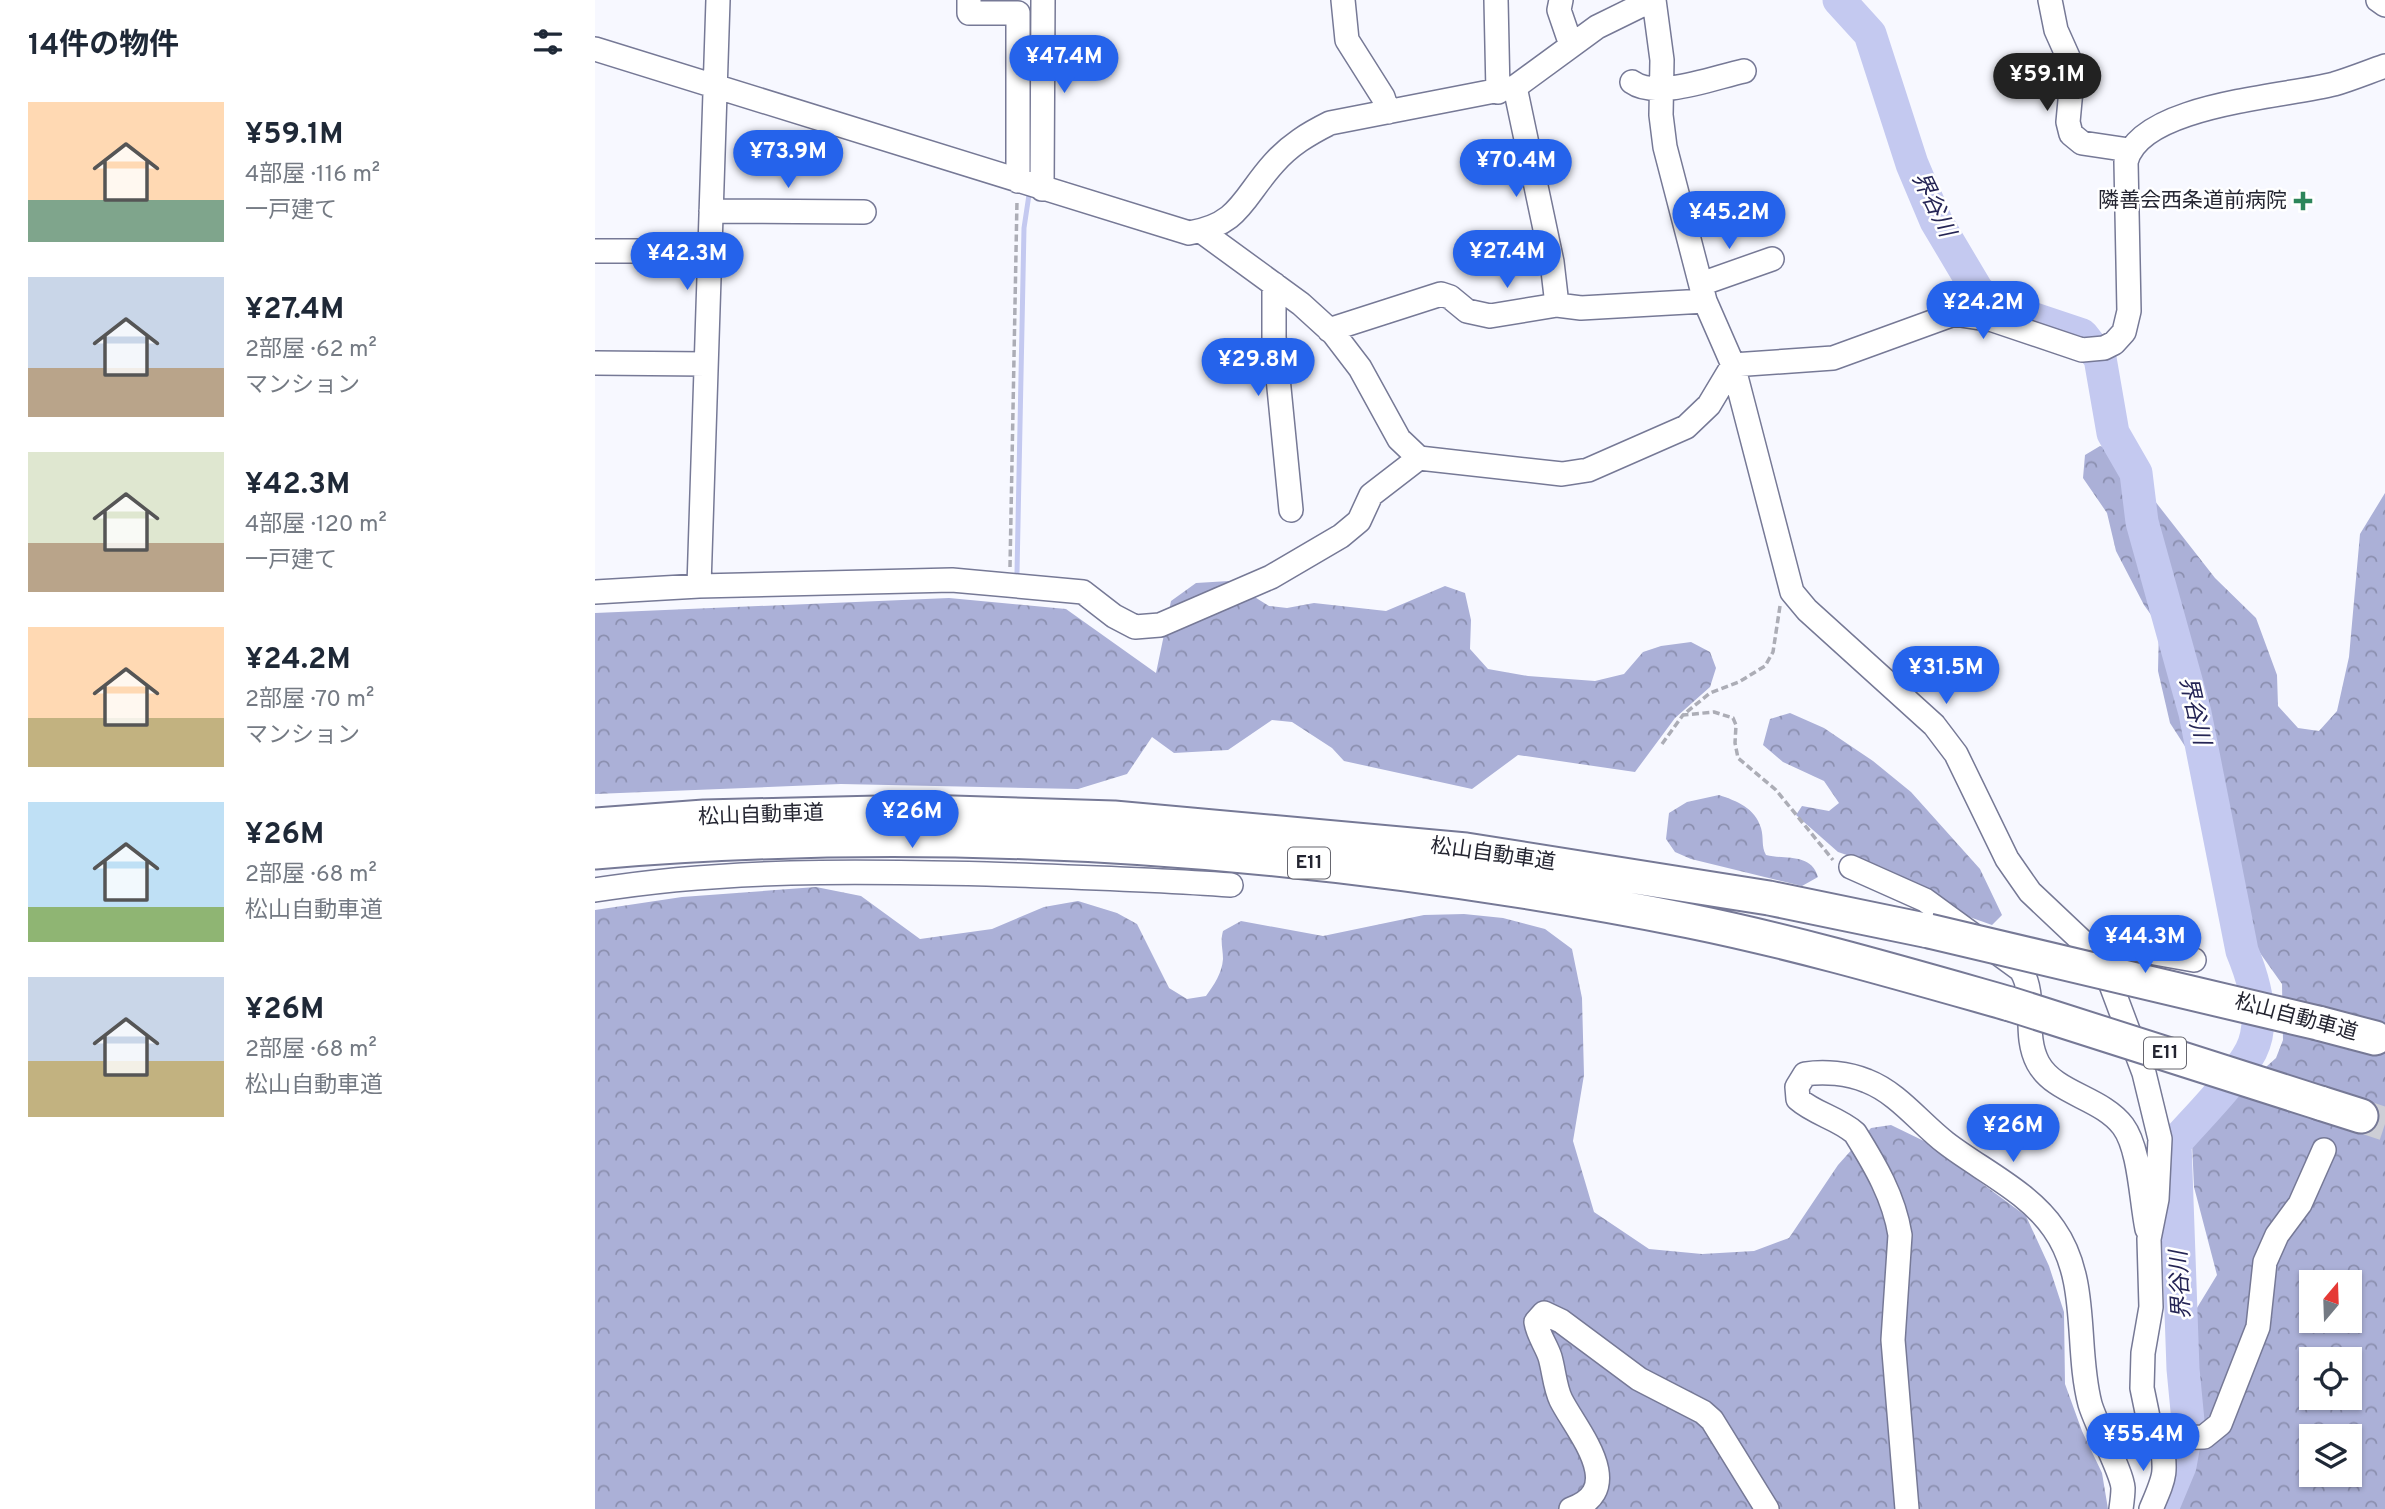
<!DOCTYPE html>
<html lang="ja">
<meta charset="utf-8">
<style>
:root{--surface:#fff;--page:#f2f2f3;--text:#1f2937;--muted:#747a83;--accent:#2563eb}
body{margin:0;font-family:Overpass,"Noto Sans JP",sans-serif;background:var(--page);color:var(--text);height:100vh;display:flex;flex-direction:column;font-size:26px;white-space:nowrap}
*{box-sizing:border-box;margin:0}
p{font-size:23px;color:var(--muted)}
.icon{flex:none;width:38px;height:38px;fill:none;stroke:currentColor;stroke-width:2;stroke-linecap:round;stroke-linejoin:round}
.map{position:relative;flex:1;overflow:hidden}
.sheet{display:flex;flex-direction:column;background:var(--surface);width:595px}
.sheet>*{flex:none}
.needle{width:46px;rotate:19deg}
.buttons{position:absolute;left:1704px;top:1270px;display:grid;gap:14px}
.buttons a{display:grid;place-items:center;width:63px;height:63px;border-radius:0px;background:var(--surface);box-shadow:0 2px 5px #0004;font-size:35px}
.price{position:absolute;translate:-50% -60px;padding:0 16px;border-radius:24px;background:var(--accent);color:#fff;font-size:23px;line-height:46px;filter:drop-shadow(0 2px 4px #0008)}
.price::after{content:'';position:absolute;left:50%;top:42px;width:21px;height:16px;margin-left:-10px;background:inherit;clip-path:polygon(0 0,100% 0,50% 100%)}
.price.selected{background:#222;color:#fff}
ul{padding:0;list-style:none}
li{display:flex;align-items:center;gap:21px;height:175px;padding:0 28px}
li span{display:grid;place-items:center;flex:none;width:196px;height:140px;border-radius:0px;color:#555}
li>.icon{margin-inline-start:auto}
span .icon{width:84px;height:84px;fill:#fffc;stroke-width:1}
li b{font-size:30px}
h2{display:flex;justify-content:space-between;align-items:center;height:84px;padding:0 28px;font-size:30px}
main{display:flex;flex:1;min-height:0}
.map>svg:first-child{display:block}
</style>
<main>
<section class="sheet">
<h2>14件の物件<svg class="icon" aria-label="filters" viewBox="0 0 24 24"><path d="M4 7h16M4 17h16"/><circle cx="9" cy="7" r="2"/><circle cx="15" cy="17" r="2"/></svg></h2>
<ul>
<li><span style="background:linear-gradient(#ffd9b3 70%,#7fa58c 0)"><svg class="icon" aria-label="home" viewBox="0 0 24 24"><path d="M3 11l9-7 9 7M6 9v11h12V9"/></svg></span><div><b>¥59.1M</b><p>4部屋 · 116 m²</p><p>一戸建て</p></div></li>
<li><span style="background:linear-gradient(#c9d6e8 65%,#b9a48a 0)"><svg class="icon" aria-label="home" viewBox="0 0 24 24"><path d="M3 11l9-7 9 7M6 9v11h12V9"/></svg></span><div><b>¥27.4M</b><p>2部屋 · 62 m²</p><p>マンション</p></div></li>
<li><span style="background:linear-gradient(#dfe7d0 65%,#b9a48a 0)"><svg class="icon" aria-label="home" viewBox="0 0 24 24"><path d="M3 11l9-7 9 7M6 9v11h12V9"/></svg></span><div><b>¥42.3M</b><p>4部屋 · 120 m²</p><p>一戸建て</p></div></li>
<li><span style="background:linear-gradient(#ffd9b3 65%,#c2b280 0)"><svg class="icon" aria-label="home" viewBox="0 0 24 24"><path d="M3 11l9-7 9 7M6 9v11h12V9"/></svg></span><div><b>¥24.2M</b><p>2部屋 · 70 m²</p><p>マンション</p></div></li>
<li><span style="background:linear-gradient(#bfe0f5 75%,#8fb573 0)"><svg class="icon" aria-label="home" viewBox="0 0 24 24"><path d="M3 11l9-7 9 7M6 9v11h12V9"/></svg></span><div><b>¥26M</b><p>2部屋 · 68 m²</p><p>松山自動車道</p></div></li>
<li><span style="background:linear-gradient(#c9d6e8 60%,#c2b280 0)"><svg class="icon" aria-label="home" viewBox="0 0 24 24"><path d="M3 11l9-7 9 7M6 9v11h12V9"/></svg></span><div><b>¥26M</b><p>2部屋 · 68 m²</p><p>松山自動車道</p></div></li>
</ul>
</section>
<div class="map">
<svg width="1790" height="1509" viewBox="0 0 1790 1509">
<defs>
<pattern id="forest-crowns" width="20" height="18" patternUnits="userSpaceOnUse" patternTransform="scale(1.75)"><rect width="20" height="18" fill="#abb0d7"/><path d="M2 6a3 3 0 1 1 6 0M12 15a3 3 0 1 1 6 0" fill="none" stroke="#8b8faf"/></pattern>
</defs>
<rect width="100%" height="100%" fill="#f7f8ff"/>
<path fill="url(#forest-crowns)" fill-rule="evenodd" d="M 1505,446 L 1520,450 L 1620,578 L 1661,618 L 1682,675 L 1683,706 L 1703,728 L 1724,731 L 1742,711 L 1754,657 L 1765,534 L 1790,493 L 1790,1509 L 1575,1509 L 1577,1349 L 1622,1275 L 1599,1187 L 1597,1143 L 1632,1102 L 1681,1058 L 1688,1040 L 1687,984 L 1658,943 L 1623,779 L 1593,751 L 1575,723 L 1563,671 L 1564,626 L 1549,605 L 1521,551 L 1512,513 L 1488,478 L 1490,455 ZM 1717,1283 L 1755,1283 L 1755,1321 L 1717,1321 ZM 1717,1360 L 1755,1360 L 1755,1398 L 1717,1398 ZM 1717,1437 L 1755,1437 L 1755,1475 L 1717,1475 Z
M 634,581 L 674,606 L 692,608 L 719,603 L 791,611 L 850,586 L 870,593 L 876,620 L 875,649 L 893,669 L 933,676 L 1000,681 L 1029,674 L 1048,652 L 1066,646 L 1096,642 L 1115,652 L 1121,668 L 1115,687 L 1080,718 L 1040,772 L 923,755 L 877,789 L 749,761 L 737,748 L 697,722 L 677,720 L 633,750 L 579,753 L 557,737 L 532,774 L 483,789 L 246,784 L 0,794 L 0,613 L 354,598 L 471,609 L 561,673 L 576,601 L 601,583 Z
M 1195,713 L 1229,728 L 1278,761 L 1316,792 L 1385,869 L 1407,915 L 1397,925 L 1366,914 L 1324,886 L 1287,867 L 1243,852 L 1201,815 L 1207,806 L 1234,811 L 1244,803 L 1229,781 L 1188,762 L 1168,745 L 1175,719 Z
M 1124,795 C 1142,801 1160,808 1166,828 C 1169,838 1166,846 1171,855 C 1192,860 1216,853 1223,877 L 1207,886 L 1096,859 L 1080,852 L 1071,839 L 1074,813 L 1092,802 Z
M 221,887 L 266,896 L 325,939 L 397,929 L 449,907 L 483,901 L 522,913 L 542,924 L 574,988 L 592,999 L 611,996 C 619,985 627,973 628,959 C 628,949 625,942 628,931 L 646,921 L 728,936 L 829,915 L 869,914 L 908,918 L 950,929 L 977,949 L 987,998 L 989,1075 L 978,1141 L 999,1212 L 1054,1249 L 1107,1254 L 1159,1251 L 1194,1238 L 1243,1165 L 1276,1128 L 1296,1125 L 1331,1142 L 1431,1216 L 1454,1266 L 1469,1312 L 1470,1384 L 1487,1431 L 1507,1473 L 1513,1509 L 0,1509 L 0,910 L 87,897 Z"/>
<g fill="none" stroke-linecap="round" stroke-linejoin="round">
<path stroke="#c4c9f0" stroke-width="5" d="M 422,573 L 429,228 L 435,188"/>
<path stroke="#c4c9f0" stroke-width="33" d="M 1244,0 L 1275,34 L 1317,164 L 1341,221 L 1382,290 L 1398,305 L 1487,335 L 1505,358 L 1518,433 L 1541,473 L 1547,522 L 1600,713 L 1647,951 C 1659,980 1671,1021 1656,1051 C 1642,1078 1601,1119 1580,1143 L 1588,1369 L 1593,1421 L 1585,1466 L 1567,1509"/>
<path stroke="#cdced6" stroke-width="33" stroke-dasharray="33 17" stroke-linecap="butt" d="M 1766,1116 L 1790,1124"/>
<defs>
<path id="minor" d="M 374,0 L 374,13 L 423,13 L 423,181
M 748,0 L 752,40 L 788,97 L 793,112
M 901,0 L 903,92
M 966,0 L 964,10 L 976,45
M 1059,0 L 1067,60 L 1066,115 L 1070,147 L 1110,301 L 1138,365 L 1197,592 L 1212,610 L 1339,725 L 1361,754 L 1412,859 L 1435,892 L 1489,943 L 1503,950 L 1549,1073 L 1565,1139 L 1562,1199 L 1554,1239 L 1556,1307 L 1548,1353 L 1547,1388 L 1553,1417 L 1566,1438 L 1609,1437 L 1625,1424 L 1663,1327 L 1670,1262 L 1682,1235 L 1705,1204 L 1729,1150
M 1455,0 L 1461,30 L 1478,68 L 1473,122 L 1476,134 L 1487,143 L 1534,150
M 1783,0 L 1790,5
M 0,49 L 594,233 C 645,225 648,197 679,163 C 695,145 713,134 735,123 L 920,87 L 1002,27 L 1057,0
M 1037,82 C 1062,100 1120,77 1149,71
M 920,87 L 957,262 L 962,305
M 447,189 L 448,0
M 116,211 L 269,212
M 606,231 L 706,304 L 739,334 L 765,368 L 804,439 L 824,458 L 967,474 L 993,470 L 1091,427 L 1114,405 L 1138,365 L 1238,358 L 1359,314 L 1398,320 L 1487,350 L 1509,348 L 1519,343 L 1529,332 L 1534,311 L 1531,162 C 1545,104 1690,97 1739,84 C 1756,79 1773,72 1790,66
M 0,251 L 115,251
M 679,284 L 679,337 L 696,510
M 1106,284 L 1177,259
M 734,330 L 846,294 L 855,297 L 872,311 L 895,316 L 962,305 L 986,308 L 1110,301
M 0,363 L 111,364
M 104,586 L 123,0
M 0,592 L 104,586 L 357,580 L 488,592 L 519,616 L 540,627 L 565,625 L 676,577 L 746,536 L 764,521 L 776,495 L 824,458
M 1256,867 L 1330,900 L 1426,970 C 1443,998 1427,1033 1443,1063 C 1460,1094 1506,1097 1528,1126 C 1545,1149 1546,1200 1552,1229
M 0,890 C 130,869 261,871 392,874 C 473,877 554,879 636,885
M 1503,950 L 1537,949 L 1599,960
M 976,1509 C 1034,1489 981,1430 966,1400 C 960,1388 959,1371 955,1357 C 951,1345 943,1335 941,1322 L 949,1313 L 966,1321 L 1044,1379 L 1108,1412 L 1117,1420 L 1172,1509
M 1312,1509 L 1298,1340 L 1305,1235 C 1299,1197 1280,1165 1260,1133 C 1243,1118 1220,1114 1203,1099 L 1202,1087 L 1210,1074 C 1229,1071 1253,1073 1272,1081 C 1303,1093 1325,1123 1351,1143 C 1386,1170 1434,1192 1459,1229 C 1495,1280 1480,1347 1495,1404 C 1501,1425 1527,1472 1528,1488 C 1528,1495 1527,1502 1526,1509
M 1556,1509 C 1570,1476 1572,1474 1566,1438"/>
<path id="highway" d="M 0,825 L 109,817 L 326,812 L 519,818 L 871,850 L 1174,898 L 1334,931
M 0,852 C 365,821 736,850 1095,921 C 1203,943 1309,974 1415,1004
M 1723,1023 L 1780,1038
M 1725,1103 L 1766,1116"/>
</defs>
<use href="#minor" stroke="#767996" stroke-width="26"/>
<use href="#highway" stroke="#767996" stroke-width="37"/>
<path stroke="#acadb6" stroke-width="3.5" stroke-dasharray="7 3.5" stroke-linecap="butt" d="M 415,567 L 422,200
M 1185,606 L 1178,652 L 1170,666 L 1144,682 L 1115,693 L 1088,715 L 1119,712 L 1138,718 L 1141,725 L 1140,743 L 1143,758 L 1181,790 L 1238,860
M 1067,744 L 1088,715"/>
<use href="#minor" stroke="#fff" stroke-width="23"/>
<use href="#highway" stroke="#fff" stroke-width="33"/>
<defs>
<path id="highway-bridge" d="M 1334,931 L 1723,1023
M 1415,1004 L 1725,1103"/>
</defs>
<use href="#highway-bridge" stroke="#767996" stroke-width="37" stroke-linecap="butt"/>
<use href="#highway-bridge" stroke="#fff" stroke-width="33"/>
</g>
<path fill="#2c855a" stroke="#fff" stroke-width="2.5" d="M1704.5 190.5h7v7h7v7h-7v7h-7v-7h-7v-7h7z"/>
<g text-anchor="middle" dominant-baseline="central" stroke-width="5" stroke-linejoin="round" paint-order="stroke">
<g fill="#fff" stroke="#66666f" stroke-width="2">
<rect x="693" y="847.5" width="42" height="31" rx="5"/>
<rect x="1549" y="1037.5" width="42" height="31" rx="5"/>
</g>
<g font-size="19" font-weight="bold" fill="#242531">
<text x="714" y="863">E11</text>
<text x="1570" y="1053">E11</text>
</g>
<g font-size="21" fill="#242531" stroke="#fff" text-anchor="end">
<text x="1692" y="201">隣善会西条道前病院</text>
</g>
<g font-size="21" fill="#242531" stroke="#fff">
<text transform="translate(166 816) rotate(-2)">松山自動車道</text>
<text transform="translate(898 855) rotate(8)">松山自動車道</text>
<text transform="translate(1701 1018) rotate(15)">松山自動車道</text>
</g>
<g font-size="23" font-style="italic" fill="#252555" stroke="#fff">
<text transform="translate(1337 205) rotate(64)">界谷川</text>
<text transform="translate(1598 711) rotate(77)">界谷川</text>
<text transform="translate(1587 1285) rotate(-93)">界谷川</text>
</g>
</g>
</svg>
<div class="buttons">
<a><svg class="needle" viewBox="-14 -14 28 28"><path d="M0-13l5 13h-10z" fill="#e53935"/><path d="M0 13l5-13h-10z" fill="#747a83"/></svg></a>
<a><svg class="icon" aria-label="locate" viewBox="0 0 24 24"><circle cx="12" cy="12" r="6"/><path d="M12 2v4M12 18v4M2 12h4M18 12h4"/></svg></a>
<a><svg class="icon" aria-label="layers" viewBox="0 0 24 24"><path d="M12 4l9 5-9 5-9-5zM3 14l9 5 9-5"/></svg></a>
</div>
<b class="price" style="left:469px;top:95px">¥47.4M</b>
<b class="price selected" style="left:1452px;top:113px">¥59.1M</b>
<b class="price" style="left:193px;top:190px">¥73.9M</b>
<b class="price" style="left:921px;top:199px">¥70.4M</b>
<b class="price" style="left:1134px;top:251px">¥45.2M</b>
<b class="price" style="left:912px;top:290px">¥27.4M</b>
<b class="price" style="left:92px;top:292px">¥42.3M</b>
<b class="price" style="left:1388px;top:341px">¥24.2M</b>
<b class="price" style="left:663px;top:398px">¥29.8M</b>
<b class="price" style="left:1351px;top:706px">¥31.5M</b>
<b class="price" style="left:317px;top:850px">¥26M</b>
<b class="price" style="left:1550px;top:975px">¥44.3M</b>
<b class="price" style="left:1418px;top:1164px">¥26M</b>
<b class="price" style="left:1548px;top:1473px">¥55.4M</b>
</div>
</main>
